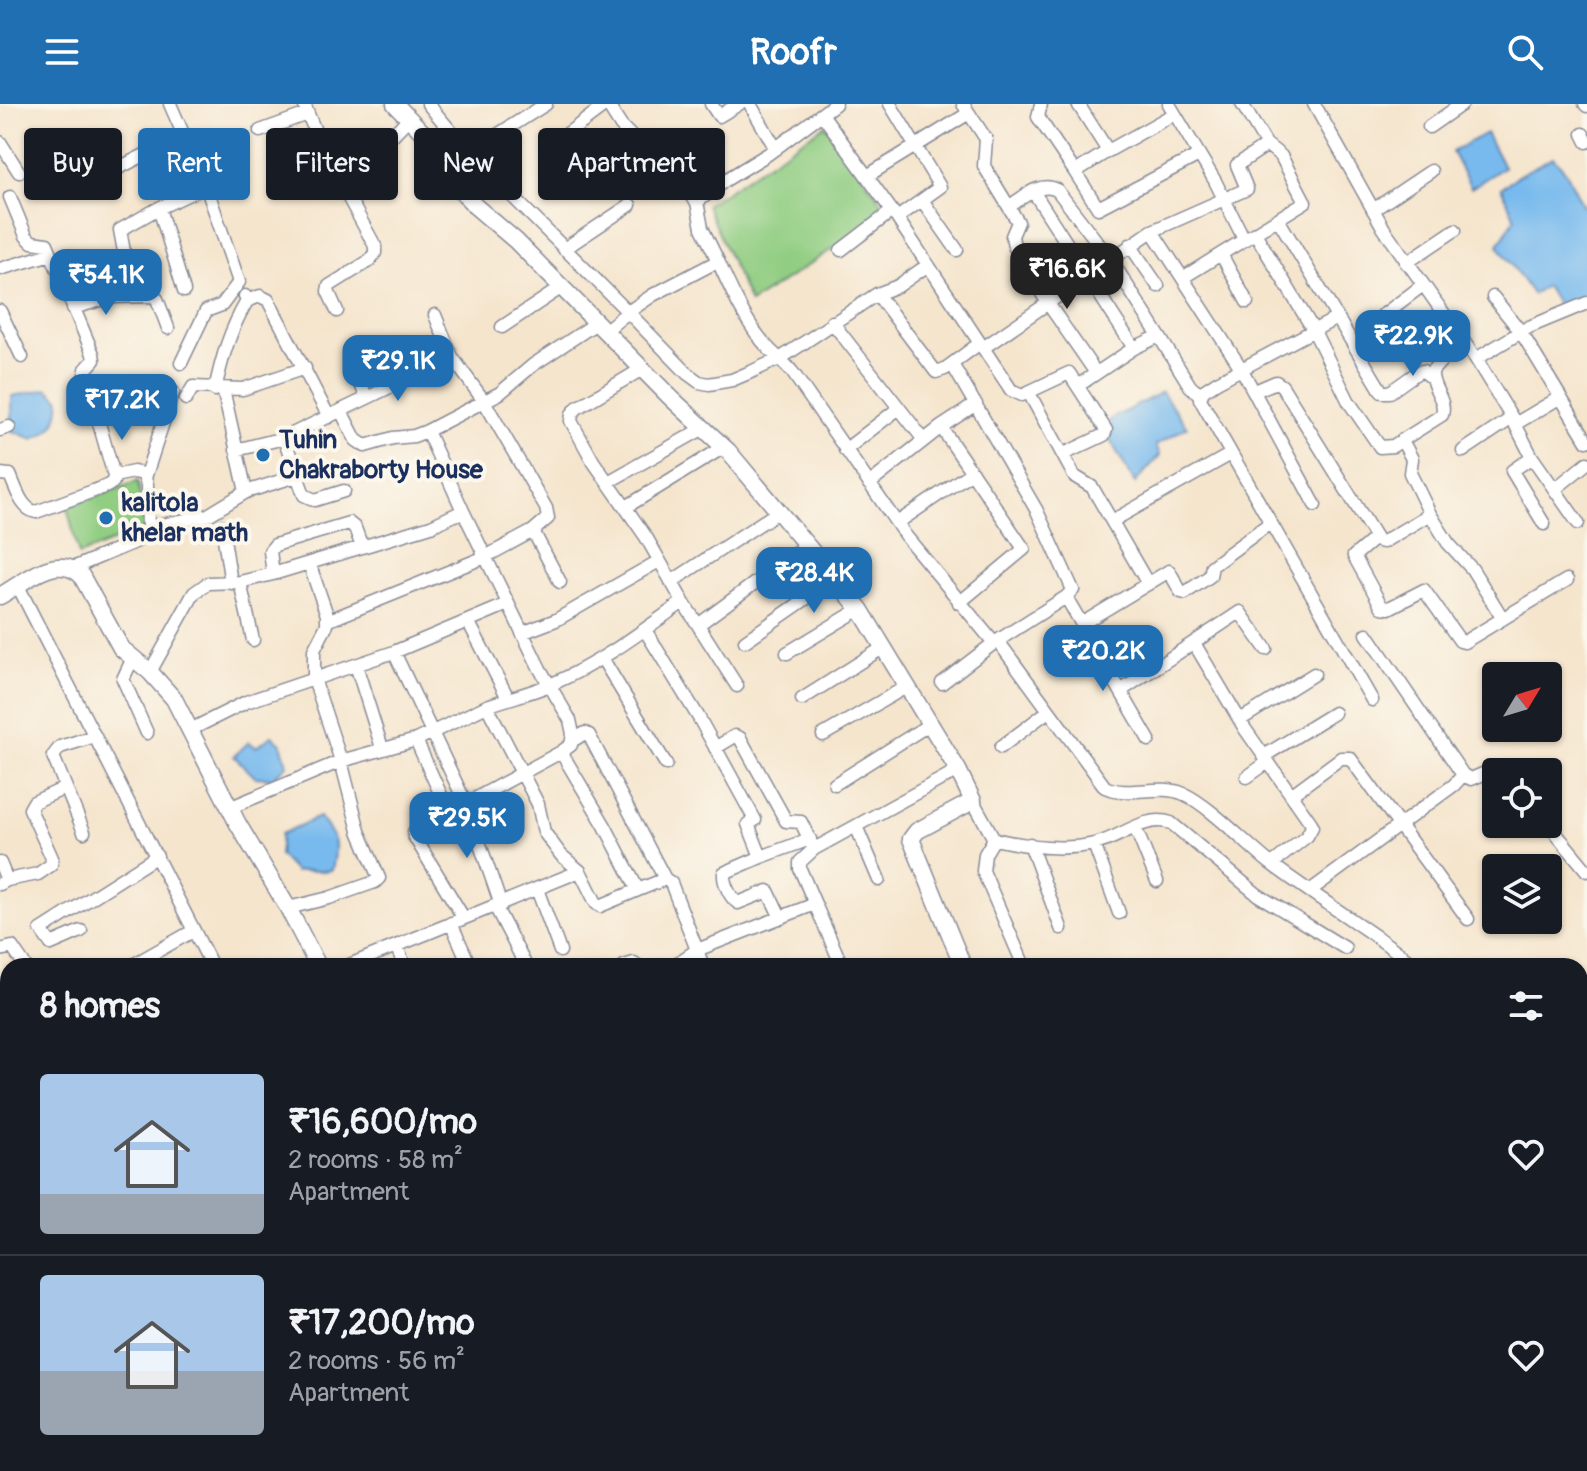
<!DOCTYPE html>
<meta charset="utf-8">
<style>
:root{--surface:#171b24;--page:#20242c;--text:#f1f3f6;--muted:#9ea1a6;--line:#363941;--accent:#1f6fb2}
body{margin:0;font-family:Pangolin,sans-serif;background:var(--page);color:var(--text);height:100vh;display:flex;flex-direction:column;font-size:30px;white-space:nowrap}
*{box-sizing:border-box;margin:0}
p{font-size:26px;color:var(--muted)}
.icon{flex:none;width:44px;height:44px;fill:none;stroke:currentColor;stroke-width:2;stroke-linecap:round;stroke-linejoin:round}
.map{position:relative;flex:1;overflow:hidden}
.details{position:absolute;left:0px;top:854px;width:1588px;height:514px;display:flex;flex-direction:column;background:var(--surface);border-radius:24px 24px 0 0;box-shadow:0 2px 6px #0004}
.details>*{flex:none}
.top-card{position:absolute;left:24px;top:24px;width:800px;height:72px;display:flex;gap:16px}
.needle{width:52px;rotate:52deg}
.controls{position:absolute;left:1482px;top:558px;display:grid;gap:16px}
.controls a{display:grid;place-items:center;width:80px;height:80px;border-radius:8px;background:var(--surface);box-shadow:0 2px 6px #0004;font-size:40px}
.price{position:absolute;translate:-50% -68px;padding:0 18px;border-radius:16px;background:var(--accent);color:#fff;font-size:26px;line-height:52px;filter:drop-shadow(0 2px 4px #0008)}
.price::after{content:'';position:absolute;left:50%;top:48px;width:24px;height:18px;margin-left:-12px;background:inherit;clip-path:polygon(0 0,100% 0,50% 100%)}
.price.active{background:#222;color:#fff}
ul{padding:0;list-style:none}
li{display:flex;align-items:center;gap:24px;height:200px;padding:0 40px}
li+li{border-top:2px solid var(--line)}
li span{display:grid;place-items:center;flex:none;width:224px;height:160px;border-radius:8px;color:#555}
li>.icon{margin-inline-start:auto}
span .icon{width:96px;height:96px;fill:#fffc;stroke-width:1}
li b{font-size:34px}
h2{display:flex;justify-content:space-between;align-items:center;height:96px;padding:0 40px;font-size:34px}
.tag{padding:0 28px;border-radius:8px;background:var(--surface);box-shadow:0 2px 6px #0004;font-size:28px;line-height:72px}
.tag.active{background:var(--accent);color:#fff}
header{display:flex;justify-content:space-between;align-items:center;height:104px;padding:0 40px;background:var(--accent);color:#fff;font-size:36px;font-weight:800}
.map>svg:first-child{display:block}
</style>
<header><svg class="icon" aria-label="menu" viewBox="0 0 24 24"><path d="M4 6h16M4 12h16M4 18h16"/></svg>Roofr<svg class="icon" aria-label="search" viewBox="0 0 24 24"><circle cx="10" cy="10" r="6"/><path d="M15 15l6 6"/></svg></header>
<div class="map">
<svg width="1587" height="1367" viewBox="0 0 1587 1367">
<rect width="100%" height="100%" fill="#fbf7ec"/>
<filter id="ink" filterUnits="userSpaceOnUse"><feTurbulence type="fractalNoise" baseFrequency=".0125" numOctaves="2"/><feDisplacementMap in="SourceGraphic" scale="16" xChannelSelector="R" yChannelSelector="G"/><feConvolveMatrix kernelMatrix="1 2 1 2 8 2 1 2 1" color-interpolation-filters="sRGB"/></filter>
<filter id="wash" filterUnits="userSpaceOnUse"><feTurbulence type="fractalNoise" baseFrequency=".006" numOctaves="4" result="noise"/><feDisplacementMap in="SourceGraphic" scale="32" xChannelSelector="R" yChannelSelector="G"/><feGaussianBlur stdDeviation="1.8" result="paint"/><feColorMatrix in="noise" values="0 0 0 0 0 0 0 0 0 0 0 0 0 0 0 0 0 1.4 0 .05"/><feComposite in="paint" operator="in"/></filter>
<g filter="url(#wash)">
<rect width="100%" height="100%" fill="#f5e5cd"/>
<path fill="#91cd82" stroke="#567e70" stroke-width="2" d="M 825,21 L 889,108 L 750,199 L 706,101 Z
M 138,377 L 144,425 L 79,451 L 67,403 Z"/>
<path fill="#78baed" stroke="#4a74a6" stroke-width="2" d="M 1486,29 L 1504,63 L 1471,84 L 1452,48 Z
M 1553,53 L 1566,68 L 1587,110 L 1587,192 L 1562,208 L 1546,182 L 1532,190 L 1498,141 L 1515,114 L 1501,84 L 1519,71 Z
M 48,285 L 60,296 C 58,319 54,326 33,335 L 12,327 L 12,292 Z
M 1162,288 L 1187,323 L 1156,341 L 1160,351 L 1135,379 L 1106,329 L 1111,315 Z
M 272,632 L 281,639 L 287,661 L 273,674 L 255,673 L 234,652 L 249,638 L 256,643 Z
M 319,713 C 337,733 338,740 332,766 C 319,769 309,765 295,768 L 279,751 L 281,730 Z"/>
</g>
<g filter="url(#ink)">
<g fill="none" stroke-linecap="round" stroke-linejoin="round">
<defs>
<path id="minor" d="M 170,0 L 206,82
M 304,0 L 323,47 L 375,142 L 375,149 L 369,157 L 329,182 L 328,187 L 337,207
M 428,0 L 469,49 L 628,208 L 653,191 L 718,157 C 732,188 747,222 770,246 C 778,254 786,260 793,269 L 905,431 L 994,539
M 607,0 L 621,22 L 697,98 L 724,77 L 768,50 L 835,0
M 711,0 L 719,12 L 739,0
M 750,0 L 776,45
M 890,0 L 940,83 L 897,114 L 1011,286 L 1022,291 L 1069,269 L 1106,326 L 1104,331 L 1064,350
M 963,0 L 986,35 L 984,62 L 1018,118 L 1012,132 L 1014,142 L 1047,198 L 1096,269
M 1041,0 L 1038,13 L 1075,68
M 1078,0 L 1108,47 L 1174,10
M 1169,0 L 1215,77 L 1244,135
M 1314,0 L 1384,125 L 1476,255 L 1512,314 L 1532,353 L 1578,419
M 1585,0 L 1587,2
M 822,10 L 897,114
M 1429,23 L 1462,0
M 260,27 L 307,10
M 1583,30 L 1587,38
M 559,36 L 607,0
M 0,38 L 19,68
M 381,43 L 409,14
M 1108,47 L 1075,68 L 1098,104 L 1199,51
M 469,49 L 546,0
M 867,72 L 969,9
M 85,81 L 182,32
M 1033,87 L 1134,244
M 922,96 L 957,146
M 697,98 L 702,124 L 718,157
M 1010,102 C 1024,93 1040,77 1057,86 L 1111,156 L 1159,232
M 159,104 L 184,187
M 1373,106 L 1431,67
M 1278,115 L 1382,288 L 1390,288 L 1418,268 L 1423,267 L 1431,273
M 1152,127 L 1241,264 L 1315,401
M 1255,129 L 1314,227 L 1349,298 L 1380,343 L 1393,342 L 1442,311 C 1447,295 1430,284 1432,267 L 1441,257 L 1464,238
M 1130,141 L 1158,182
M 564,145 L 630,101
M 841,146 L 892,107
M 1221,150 L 1247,198
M 1406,159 L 1455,126
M 0,165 L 51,150
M 1184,173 L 1305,98 L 1281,52 L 1266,40 L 1242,0
M 877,190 L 898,182 L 928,161
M 132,191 L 120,126 L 159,104 L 206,82 L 239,178 L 222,201 L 206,207 L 181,259
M 1493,193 L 1521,228 L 1587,337
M 247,197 L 260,192 L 268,196 L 329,313
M 73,204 L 111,193 L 153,192 L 157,195 L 168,224
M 0,207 L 22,253
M 1337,214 L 1217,278 L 1203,287 L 1200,295 L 1372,596
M 1379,214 L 1423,181
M 832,218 L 924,336
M 502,223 L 562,183
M 606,226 L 628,208 L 688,270 L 699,278 L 709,280 L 732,276 L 753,267 L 781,254 L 877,190 L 936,268 L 945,265 L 980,239
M 983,244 L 1152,127 L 1247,85 L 1237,61 L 1267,41
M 1476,255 L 1529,223 L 1587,199
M 353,263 L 367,294
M 642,265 L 577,304 L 572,310 L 571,317 L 593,357 L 646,433 L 683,498
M 1079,281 L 1134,244 L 1159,232 L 1190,282 L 1200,291
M 223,285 L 246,388
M 215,286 C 222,253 230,226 247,197 L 245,192
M 1255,287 L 1276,278 L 1282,282 L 1378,437 L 1383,438 L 1430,410
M 1029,289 L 1071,366 L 1074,372 L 1092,383 L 1148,480
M 186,295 L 193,283 L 243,285 L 305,264
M 341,307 L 356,336 L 365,342 L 393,334 L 414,332 L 427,327
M 1515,320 L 1559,294
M 941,323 L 1024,445 L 959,499
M 0,326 L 9,323
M 284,334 L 304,391 L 315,396 L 344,387
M 1402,336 L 1412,355 L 1410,369 L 1430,410 L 1448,439 L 1472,465 L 1503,515
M 236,346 L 284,334 L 452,253
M 845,346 L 899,304
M 1463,347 L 1512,314
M 1532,353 L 1512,367 L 1544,420
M 0,370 L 10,371 C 16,384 21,405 36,408 L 107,382 L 113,378 L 114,372 L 85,270 L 86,265 L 94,256 L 93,250 L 47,140 L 32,138 L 26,132 L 10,93
M 145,374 L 173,288
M 608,378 L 704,324
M 869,380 L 941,323 L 976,300
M 1555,385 L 1587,359
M 626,403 L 724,343
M 463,407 L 427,327 L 500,289 L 533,261 L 598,218
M 1112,417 L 1231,350
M 897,419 L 972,368
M 222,422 L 231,479
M 148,424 L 208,411 L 246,388 L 296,372
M 533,427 L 560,478
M 1375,434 L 1354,452 L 1382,503 L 1389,504 L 1424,486 L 1460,537 L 1464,538 L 1567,476
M 73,464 L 137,437 L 148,426 L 147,380 L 143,370 L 134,368 L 114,372
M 273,470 L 270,447 L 275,441 L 349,419 L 355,424 L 362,443
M 240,478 L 253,536
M 671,478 L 778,408
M 18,482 L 212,862
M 1066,493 L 1149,636
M 327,517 L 485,453 L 533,427 L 548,414 L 546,404 L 484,297 L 452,253 L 435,211
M 468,517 L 508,594
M 1083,519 L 1169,467 L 1181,488 L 1185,489 L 1210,472 L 1212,462 L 1270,419
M 645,526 L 699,614 L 755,716 L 748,720 L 761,753 L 724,769 C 723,778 730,794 738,799 L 768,787 L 781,814
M 522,529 L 556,516 L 659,457
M 745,537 L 833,476
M 998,537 L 1105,683 C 1130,694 1159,679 1184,690 C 1210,702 1246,740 1270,759 C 1318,795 1369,825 1416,862
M 1194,539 L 1245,625 L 1311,719 L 1312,723 L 1307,732 L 1272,760
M 394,548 L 466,700 L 501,801
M 787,549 L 860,505
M 602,554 L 666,660
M 132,556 L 123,575 L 147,629
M 356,561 L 382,644
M 150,568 L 194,489 L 208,479 L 240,478 L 273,470 L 431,422 L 463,407 L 540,565 L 570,616 L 573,630 L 571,641 L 561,648
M 942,579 L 994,539 L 1066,493 L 1073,486 L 1037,407 L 952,260
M 737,582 L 698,521 L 805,442
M 1122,586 L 1240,508 L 1266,545
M 802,595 L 884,543
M 1240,616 L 1314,570
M 190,626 L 246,598 L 394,548 L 508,500
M 823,631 L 906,583
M 416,636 L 449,709
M 572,637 L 585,629 L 589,631 L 665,775
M 1001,643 L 1047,608
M 715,644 L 735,632 L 740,634 L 786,717 L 801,718 L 814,745
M 1264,652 L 1334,609
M 1463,671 L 1471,675 L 1490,667 L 1496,671
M 1247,673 L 1268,658
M 835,680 L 930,620
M 1291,691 L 1341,654 L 1350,654 L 1468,815
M 973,697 L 994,735 C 1025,742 1063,747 1094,740 C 1120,735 1144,710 1171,719 L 1258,791 L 1345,844
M 229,704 L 341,657 L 416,636 L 487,602
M 1548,720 L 1587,767
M 856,722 L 879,776
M 1135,723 L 1157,777
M 84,728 L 53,652 L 60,643 L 95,632
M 994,735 L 985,750 L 983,767 L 1024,862
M 1030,740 L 1061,824
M 1094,740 L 1119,809
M 761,753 L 810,735
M 0,759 L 7,776 L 0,780
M 580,767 L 596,799 L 600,802 L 638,786
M 7,776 L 38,770 L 51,761 L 52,754 L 30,705 L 34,698 L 65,684
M 537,785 L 560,847
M 1311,786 L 1454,681 L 1463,671 L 1367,530
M 815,800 L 842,862
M 495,802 L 526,862
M 288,804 L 329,794 L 375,778 L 379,774 L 359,727 L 341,657 L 314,575 L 314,546 L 327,521 L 327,511 L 309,459
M 463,813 L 414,732 L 414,728 L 561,648 L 605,722 L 638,786 L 665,775 L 671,779 L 697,846 L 673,862
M 451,819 L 470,862
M 81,827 L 51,840 L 41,826 L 157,752
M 0,846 L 12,843 L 25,862
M 131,862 L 193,827
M 347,862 L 396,842
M 405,862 L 396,842 L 580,767 L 561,751 L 544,728 L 538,700 L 487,602 C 509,594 531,589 552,580 C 599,560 641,528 683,498 L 698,521
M 624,862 L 634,859 L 638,862
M 703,862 L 697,846 L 815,800 L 800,765 L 800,758 L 814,745 L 958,666
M 794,862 L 797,861
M 0,908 L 7,920
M 1580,913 L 1587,921
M 1580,972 L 1587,975
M 0,1049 L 8,1057
M 1580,1072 L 1587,1074
M 0,1083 L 8,1082
M 1580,1105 L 1587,1102
M 0,1212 L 8,1206
M 1580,1222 L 1587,1218
M 0,1225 L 8,1238
M 1587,1318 L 1583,1321 L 1587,1334
M 1580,1353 L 1587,1350
M 62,1360 L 65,1367
M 107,1360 L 110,1367
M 162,1360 L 165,1367
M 212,1360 L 217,1367
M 394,1360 L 397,1367
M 475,1360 L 479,1367
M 758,1360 L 758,1367
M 810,1360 L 813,1366
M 970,1360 L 974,1367
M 1040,1360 L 1043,1367
M 1090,1360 L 1091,1367
M 1133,1360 L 1136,1367
M 0,1363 L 2,1367
M 189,1367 L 202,1360
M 276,1367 L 294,1360
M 440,1367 L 457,1360
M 619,1367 L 661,1360
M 785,1367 L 799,1360
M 1328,1367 L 1335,1360
M 1443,1367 L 1454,1360
M 1552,1367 L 1565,1360"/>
<path id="tertiary" d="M 395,0 L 428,34 L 442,65 L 475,102 L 516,137 L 670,293 L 728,347 L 860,505 L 958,666 L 973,697 L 917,727 L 911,735 L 963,862
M 0,492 C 24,479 56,448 81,471 L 121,544 L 150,568 L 174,595 L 238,720 L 288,804 L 318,862
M 607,1360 L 612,1367
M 1201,1367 L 1218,1360"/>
</defs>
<use href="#minor" stroke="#888a96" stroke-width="15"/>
<use href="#tertiary" stroke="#888a96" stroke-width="19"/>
<use href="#minor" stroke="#fff" stroke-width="12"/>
<use href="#tertiary" stroke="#fff" stroke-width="16"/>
</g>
</g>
<g fill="#1f6fb2" stroke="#fbf7ec" stroke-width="3">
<circle cx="263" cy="351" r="8"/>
<circle cx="106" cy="414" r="8"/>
</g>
<g text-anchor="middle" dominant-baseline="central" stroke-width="8" stroke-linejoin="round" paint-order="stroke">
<g font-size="26" font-weight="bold" fill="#1b2f5e" stroke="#fbf7ec" text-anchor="start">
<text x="279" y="336">Tuhin<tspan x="279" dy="30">Chakraborty House</tspan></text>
<text x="122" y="399">kalitola<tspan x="122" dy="30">khelar math</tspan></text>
</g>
</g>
</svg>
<div class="controls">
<a><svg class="needle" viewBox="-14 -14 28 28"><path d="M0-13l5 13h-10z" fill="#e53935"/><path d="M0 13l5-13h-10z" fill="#9ea1a6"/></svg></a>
<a><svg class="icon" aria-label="locate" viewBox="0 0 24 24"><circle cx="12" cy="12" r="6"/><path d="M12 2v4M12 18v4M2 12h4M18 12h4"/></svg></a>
<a><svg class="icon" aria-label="layers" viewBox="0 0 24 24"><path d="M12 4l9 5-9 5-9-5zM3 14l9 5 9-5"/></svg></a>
</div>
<b class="price active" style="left:1067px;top:207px">₹16.6K</b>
<b class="price" style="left:106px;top:213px">₹54.1K</b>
<b class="price" style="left:1413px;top:274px">₹22.9K</b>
<b class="price" style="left:398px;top:299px">₹29.1K</b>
<b class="price" style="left:122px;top:338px">₹17.2K</b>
<b class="price" style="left:814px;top:511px">₹28.4K</b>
<b class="price" style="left:1103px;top:589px">₹20.2K</b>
<b class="price" style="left:467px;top:756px">₹29.5K</b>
<div class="top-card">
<a class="tag">Buy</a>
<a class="tag active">Rent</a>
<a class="tag">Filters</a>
<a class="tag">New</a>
<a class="tag">Apartment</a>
</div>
<section class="details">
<h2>8 homes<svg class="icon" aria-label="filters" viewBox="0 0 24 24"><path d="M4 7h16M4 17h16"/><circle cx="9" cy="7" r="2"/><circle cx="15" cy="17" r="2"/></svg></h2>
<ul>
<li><span style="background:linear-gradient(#a9c7e8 75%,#9aa5b1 0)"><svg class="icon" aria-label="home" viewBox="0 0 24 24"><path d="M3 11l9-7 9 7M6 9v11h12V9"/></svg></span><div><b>₹16,600/mo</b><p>2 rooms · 58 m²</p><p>Apartment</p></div><svg class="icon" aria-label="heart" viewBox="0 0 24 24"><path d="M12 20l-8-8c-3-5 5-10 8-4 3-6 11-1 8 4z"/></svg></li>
<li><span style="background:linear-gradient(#a9c7e8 60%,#9aa5b1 0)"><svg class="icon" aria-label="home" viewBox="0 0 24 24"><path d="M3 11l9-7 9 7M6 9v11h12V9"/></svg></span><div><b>₹17,200/mo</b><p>2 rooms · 56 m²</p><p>Apartment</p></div><svg class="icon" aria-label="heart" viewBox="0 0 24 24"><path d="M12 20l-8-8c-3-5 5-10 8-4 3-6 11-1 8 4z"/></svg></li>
</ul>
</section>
</div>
